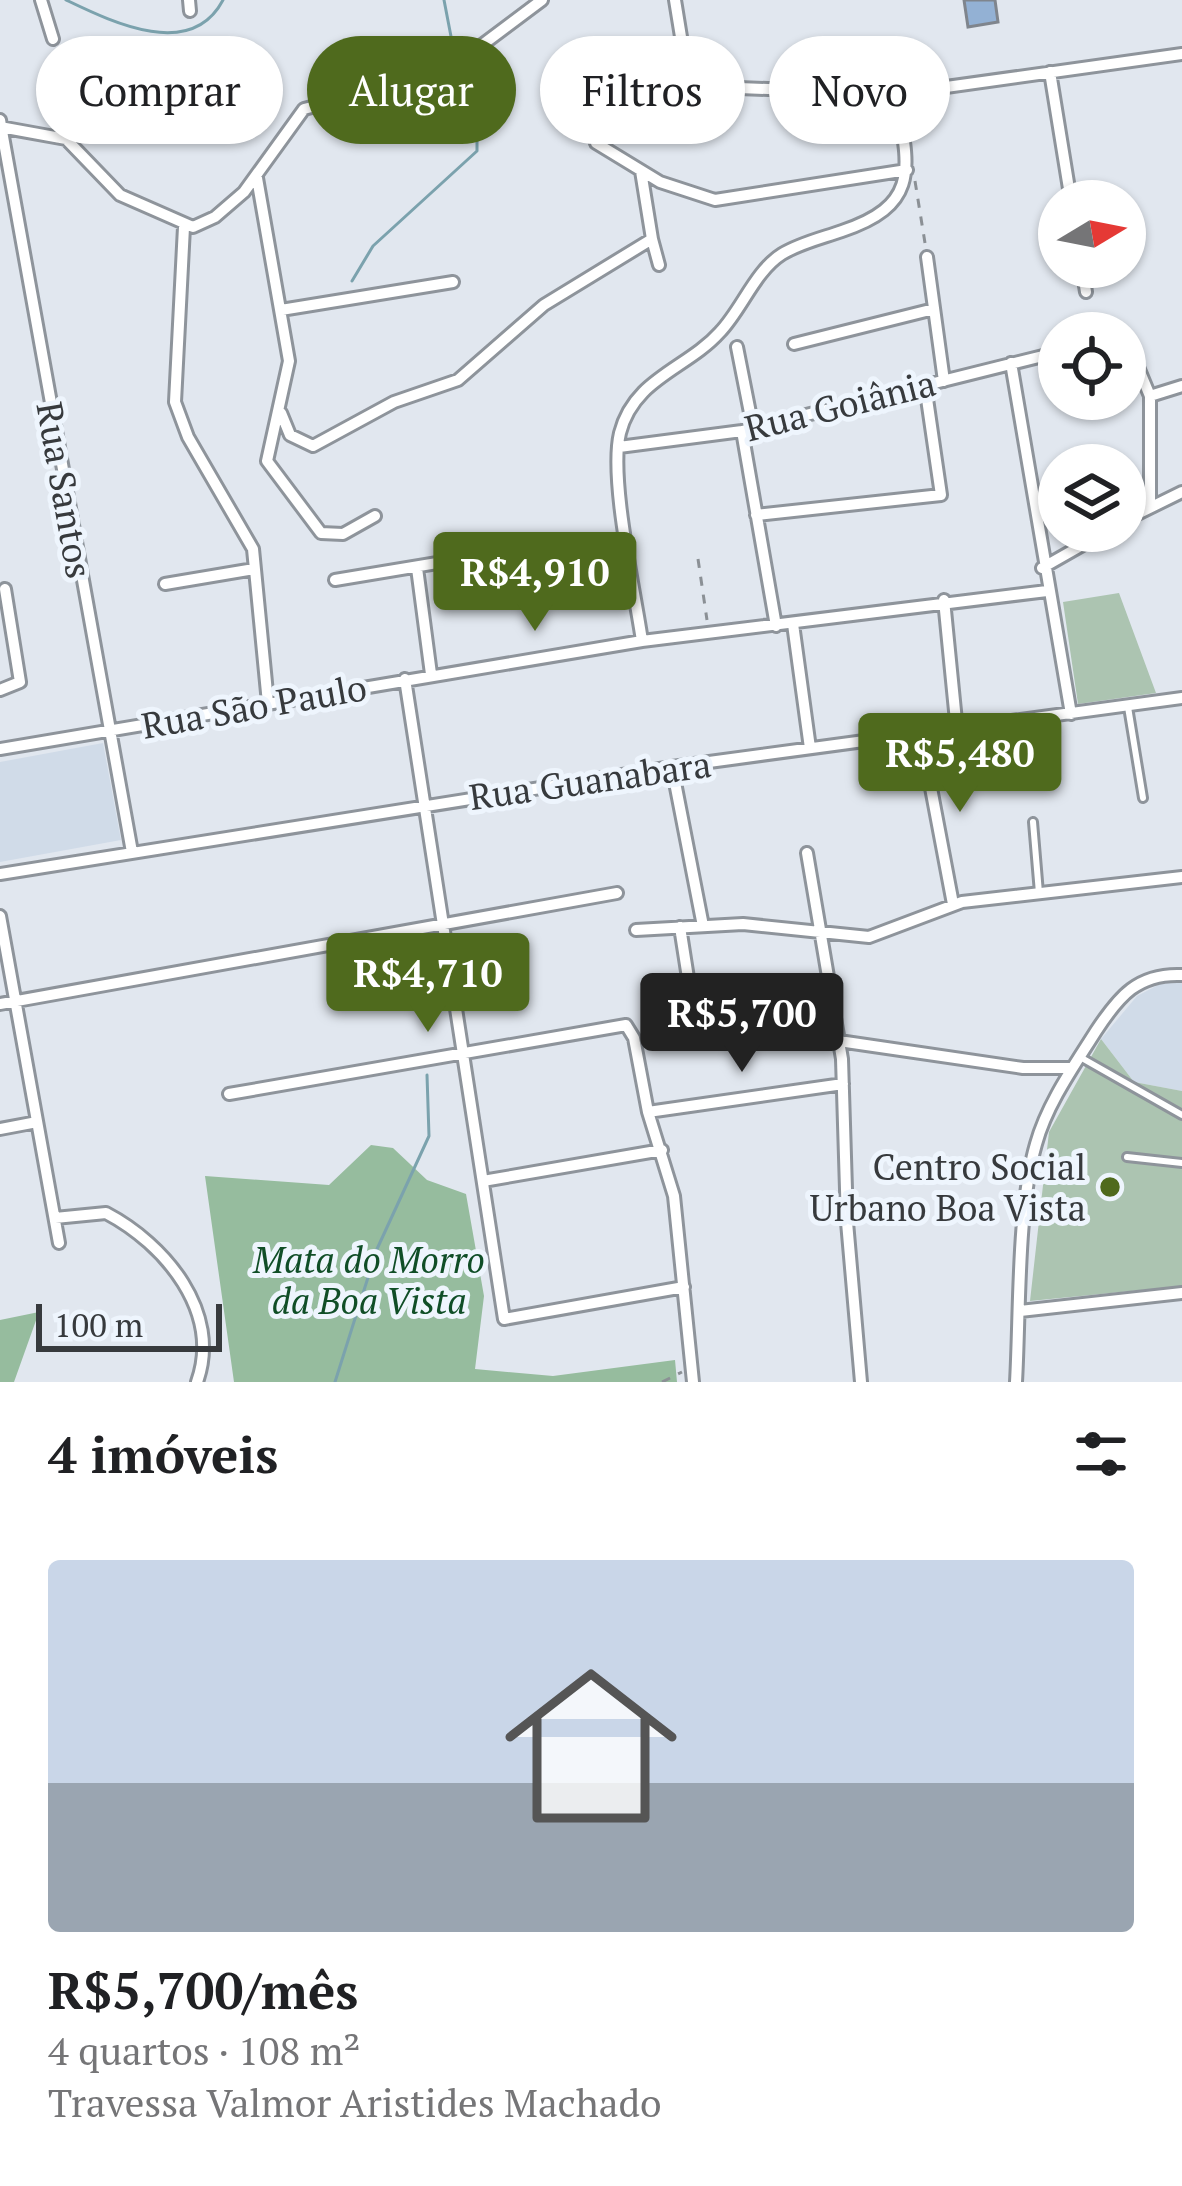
<!DOCTYPE html>
<html lang="pt">
<meta charset="utf-8">
<style>
:root{--surface:#fff;--page:#f6f6f6;--text:#202124;--muted:#757577;--line:#e0e0e0;--accent:#4f6a1d}
body{margin:0;font-family:"PT Serif",serif;background:var(--page);color:var(--text);height:100vh;display:flex;flex-direction:column;font-size:45px;white-space:nowrap}
*{box-sizing:border-box;margin:0}
p{font-size:39px;color:var(--muted)}
.icon{flex:none;width:66px;height:66px;fill:none;stroke:currentColor;stroke-width:2;stroke-linecap:round;stroke-linejoin:round}
.map{position:relative;height:1382px;overflow:hidden}
.side{display:flex;flex-direction:column;background:var(--surface);flex:1}
.side>*{flex:none}
.top-card{position:absolute;left:36px;top:36px;width:1110px;height:108px;display:flex;gap:24px}
.needle{width:78px;rotate:80deg}
.controls{position:absolute;left:1038px;top:180px;display:grid;gap:24px}
.controls a{display:grid;place-items:center;width:108px;height:108px;border-radius:50%;background:var(--surface);box-shadow:0 3px 9px #0004;font-size:60px}
.scale{position:absolute;left:36px;bottom:30px;width:186px;box-sizing:border-box;padding-left:12px;border:6px solid #373a3d;border-top:0;font-size:33px;line-height:42px;white-space:nowrap;color:#373a3d;-webkit-text-stroke:9px #eef5fd;paint-order:stroke}
.price{position:absolute;translate:-50% -102px;padding:0 27px;border-radius:12px;background:var(--accent);color:#fff;font-size:39px;line-height:78px;filter:drop-shadow(0 3px 6px #0008)}
.price::after{content:'';position:absolute;left:50%;top:72px;width:36px;height:27px;margin-left:-18px;background:inherit;clip-path:polygon(0 0,100% 0,50% 100%)}
.price.selected{background:#222;color:#fff}
ul{padding:0;list-style:none}
li{display:grid;align-content:center;gap:24px;height:636px;padding:0 48px}
li+li{border-top:3px solid var(--line)}
li span{display:grid;place-items:center;height:372px;border-radius:12px;color:#555}
li>.icon{margin-inline-start:auto}
span .icon{width:216px;height:216px;fill:#fffc;stroke-width:1}
li b{font-size:51px}
h2{display:flex;justify-content:space-between;align-items:center;height:144px;padding:0 48px;font-size:51px}
.tag{padding:0 42px;border-radius:54px;background:var(--surface);box-shadow:0 3px 9px #0004;font-size:42px;line-height:108px}
.tag.selected{background:var(--accent);color:#fff}
.map>svg:first-child{display:block}
</style>
<div class="map">
<svg width="1182" height="1382" viewBox="0 0 1182 1382">
<rect width="100%" height="100%" fill="#e1e7ef"/>
<path fill="#d0dbe8" d="M 103,743 L 121,840 L 0,862 L 0,762 Z
M 1182,981 L 1182,1091 L 1134,1082 L 1101,1039 L 1137,996 L 1160,984 Z"/>
<path fill="#acc4b1" d="M 1119,593 L 1156,693 L 1078,704 L 1063,602 Z
M 1101,1039 L 1134,1082 L 1182,1091 L 1182,1286 L 1030,1301 L 1049,1132 Z"/>
<path fill="#96bc9e" d="M 371,1145 L 393,1148 L 427,1180 L 466,1194 L 484,1296 L 475,1369 L 553,1376 L 675,1360 L 677,1382 L 234,1382 L 205,1176 L 329,1185 Z
M 39,1312 L 14,1382 L 0,1382 L 0,1320 Z"/>
<g fill="none" stroke-linecap="round" stroke-linejoin="round">
<path stroke="#7ba2ad" stroke-width="3" d="M 66,0 C 112,22 191,61 223,0
M 444,0 L 454,52
M 352,281 L 373,246 L 477,151 L 477,103
M 335,1382 L 377,1249 L 429,1136 L 427,1075"/>
</g>
<path fill="#93b1d4" stroke="#7f858d" stroke-width="3" d="M 964,0 L 995,0 L 998,22 L 968,27 Z"/>
<g fill="none" stroke-linecap="round" stroke-linejoin="round">
<defs>
<path id="lane" d="M 1128,707 L 1143,798
M 1033,822 L 1039,893
M 1080,1057 L 1182,1115
M 1127,1157 L 1182,1163"/>
<path id="street" d="M 41,0 L 53,39
M 189,0 L 190,11
M 675,0 L 689,86
M 1050,72 L 1071,201
M 60,73 L 66,139
M 0,120 L 132,852
M 0,127 L 66,139 L 120,195 L 193,227 L 215,217 L 244,192 L 304,109 L 446,72 L 542,0
M 907,170 L 715,200 L 660,182 L 596,143 L 594,135 L 654,98 L 689,86 L 896,94 L 1182,54
M 257,178 L 289,361 L 267,461 L 321,533 L 343,534 L 375,516
M 184,227 L 175,402 L 188,437 L 253,549 L 268,703
M 652,239 L 659,265
M 927,257 L 944,381
M 1082,267 L 1086,292
M 281,310 L 453,282
M 1125,336 L 1150,396 L 1150,506
M 794,344 L 934,309
M 737,347 L 753,428
M 1011,363 L 1071,714
M 1150,396 L 1182,386
M 281,413 L 290,435 L 313,446 L 394,402 L 458,380 L 544,305 L 652,239 L 641,171
M 742,431 L 776,626
M 619,447 L 742,431 L 1059,352
M 756,515 L 941,495 L 925,385
M 1125,520 L 1182,492
M 417,568 L 431,674
M 1042,568 L 1107,531
M 335,580 L 557,543
M 165,584 L 254,569
M 944,600 L 957,731
M 793,624 L 810,748
M 642,641 C 635,591 609,479 620,433 C 634,378 687,369 720,332 C 742,309 755,271 782,254 C 800,243 822,238 842,231 C 923,204 908,165 896,94
M 405,679 L 504,1319 L 684,1287
M 0,690 L 20,682 L 5,589
M 921,735 L 953,904
M 0,749 L 642,641 L 1047,591
M 672,767 L 703,926
M 807,853 L 842,1059 L 847,1222 L 861,1382
M 0,874 L 672,767 L 1182,698
M 0,916 L 59,1243
M 680,927 L 691,997
M 636,930 L 743,924 L 869,937 L 962,902 L 1182,877
M 690,986 L 714,984
M 0,1004 L 617,893
M 839,1041 L 1023,1068 L 1072,1068
M 229,1094 L 626,1025 L 634,1038 L 648,1112 L 674,1196 L 693,1382
M 648,1112 L 843,1084
M 0,1129 L 37,1122
M 483,1181 L 662,1150
M 55,1218 L 106,1213 C 165,1244 222,1312 197,1382
M 1020,1311 L 1182,1293
M 1016,1382 C 1020,1312 1017,1209 1036,1144 C 1047,1104 1074,1066 1096,1031 C 1119,996 1138,973 1182,975"/>
</defs>
<use href="#lane" stroke="#8e949b" stroke-width="12"/>
<use href="#street" stroke="#8e949b" stroke-width="16"/>
<path stroke="#8b9095" stroke-width="3" stroke-dasharray="9 9" stroke-linecap="butt" d="M 915,181 L 925,243
M 698,559 L 707,620
M 662,1382 L 682,1372"/>
<use href="#lane" stroke="#fff" stroke-width="6"/>
<use href="#street" stroke="#fff" stroke-width="10"/>
</g>
<circle fill="#4f6a1d" stroke="#eef5fd" stroke-width="4.5" cx="1110" cy="1187" r="12"/>
<g text-anchor="middle" dominant-baseline="central" stroke-width="10" stroke-linejoin="round" paint-order="stroke">
<g font-size="36" fill="#373a3d" stroke="#eef5fd">
<text transform="translate(840 405) rotate(-14)">Rua Goiânia</text>
<text transform="translate(65 490) rotate(80)">Rua Santos</text>
<text transform="translate(254 706) rotate(-10)">Rua São Paulo</text>
<text transform="translate(590 780) rotate(-8)">Rua Guanabara</text>
</g>
<g font-size="36" fill="#373a3d" stroke="#eef5fd" text-anchor="end">
<text x="1086" y="1166">Centro Social<tspan x="1086" dy="41">Urbano Boa Vista</tspan></text>
</g>
<g font-size="36" font-style="italic" fill="#104e27" stroke="#eef5fd">
<text x="369" y="1259">Mata do Morro<tspan x="369" dy="41">da Boa Vista</tspan></text>
</g>
</g>
</svg>
<div class="controls">
<a><svg class="needle" viewBox="-14 -14 28 28"><path d="M0-13l5 13h-10z" fill="#e53935"/><path d="M0 13l5-13h-10z" fill="#757577"/></svg></a>
<a><svg class="icon" aria-label="locate" viewBox="0 0 24 24"><circle cx="12" cy="12" r="6"/><path d="M12 2v4M12 18v4M2 12h4M18 12h4"/></svg></a>
<a><svg class="icon" aria-label="layers" viewBox="0 0 24 24"><path d="M12 4l9 5-9 5-9-5zM3 14l9 5 9-5"/></svg></a>
</div>
<div class="scale">100 m</div>
<b class="price" style="left:535px;top:634px">R$4,910</b>
<b class="price" style="left:960px;top:815px">R$5,480</b>
<b class="price" style="left:428px;top:1035px">R$4,710</b>
<b class="price selected" style="left:742px;top:1075px">R$5,700</b>
<div class="top-card">
<a class="tag">Comprar</a>
<a class="tag selected">Alugar</a>
<a class="tag">Filtros</a>
<a class="tag">Novo</a>
</div>
</div>
<section class="side">
<h2>4 imóveis<svg class="icon" aria-label="filters" viewBox="0 0 24 24"><path d="M4 7h16M4 17h16"/><circle cx="9" cy="7" r="2"/><circle cx="15" cy="17" r="2"/></svg></h2>
<ul>
<li><span style="background:linear-gradient(#c9d6e8 60%,#9aa5b1 0)"><svg class="icon" aria-label="home" viewBox="0 0 24 24"><path d="M3 11l9-7 9 7M6 9v11h12V9"/></svg></span><div><b>R$5,700/mês</b><p>4 quartos · 108 m²</p><p>Travessa Valmor Aristides Machado</p></div></li>
</ul>
</section>
